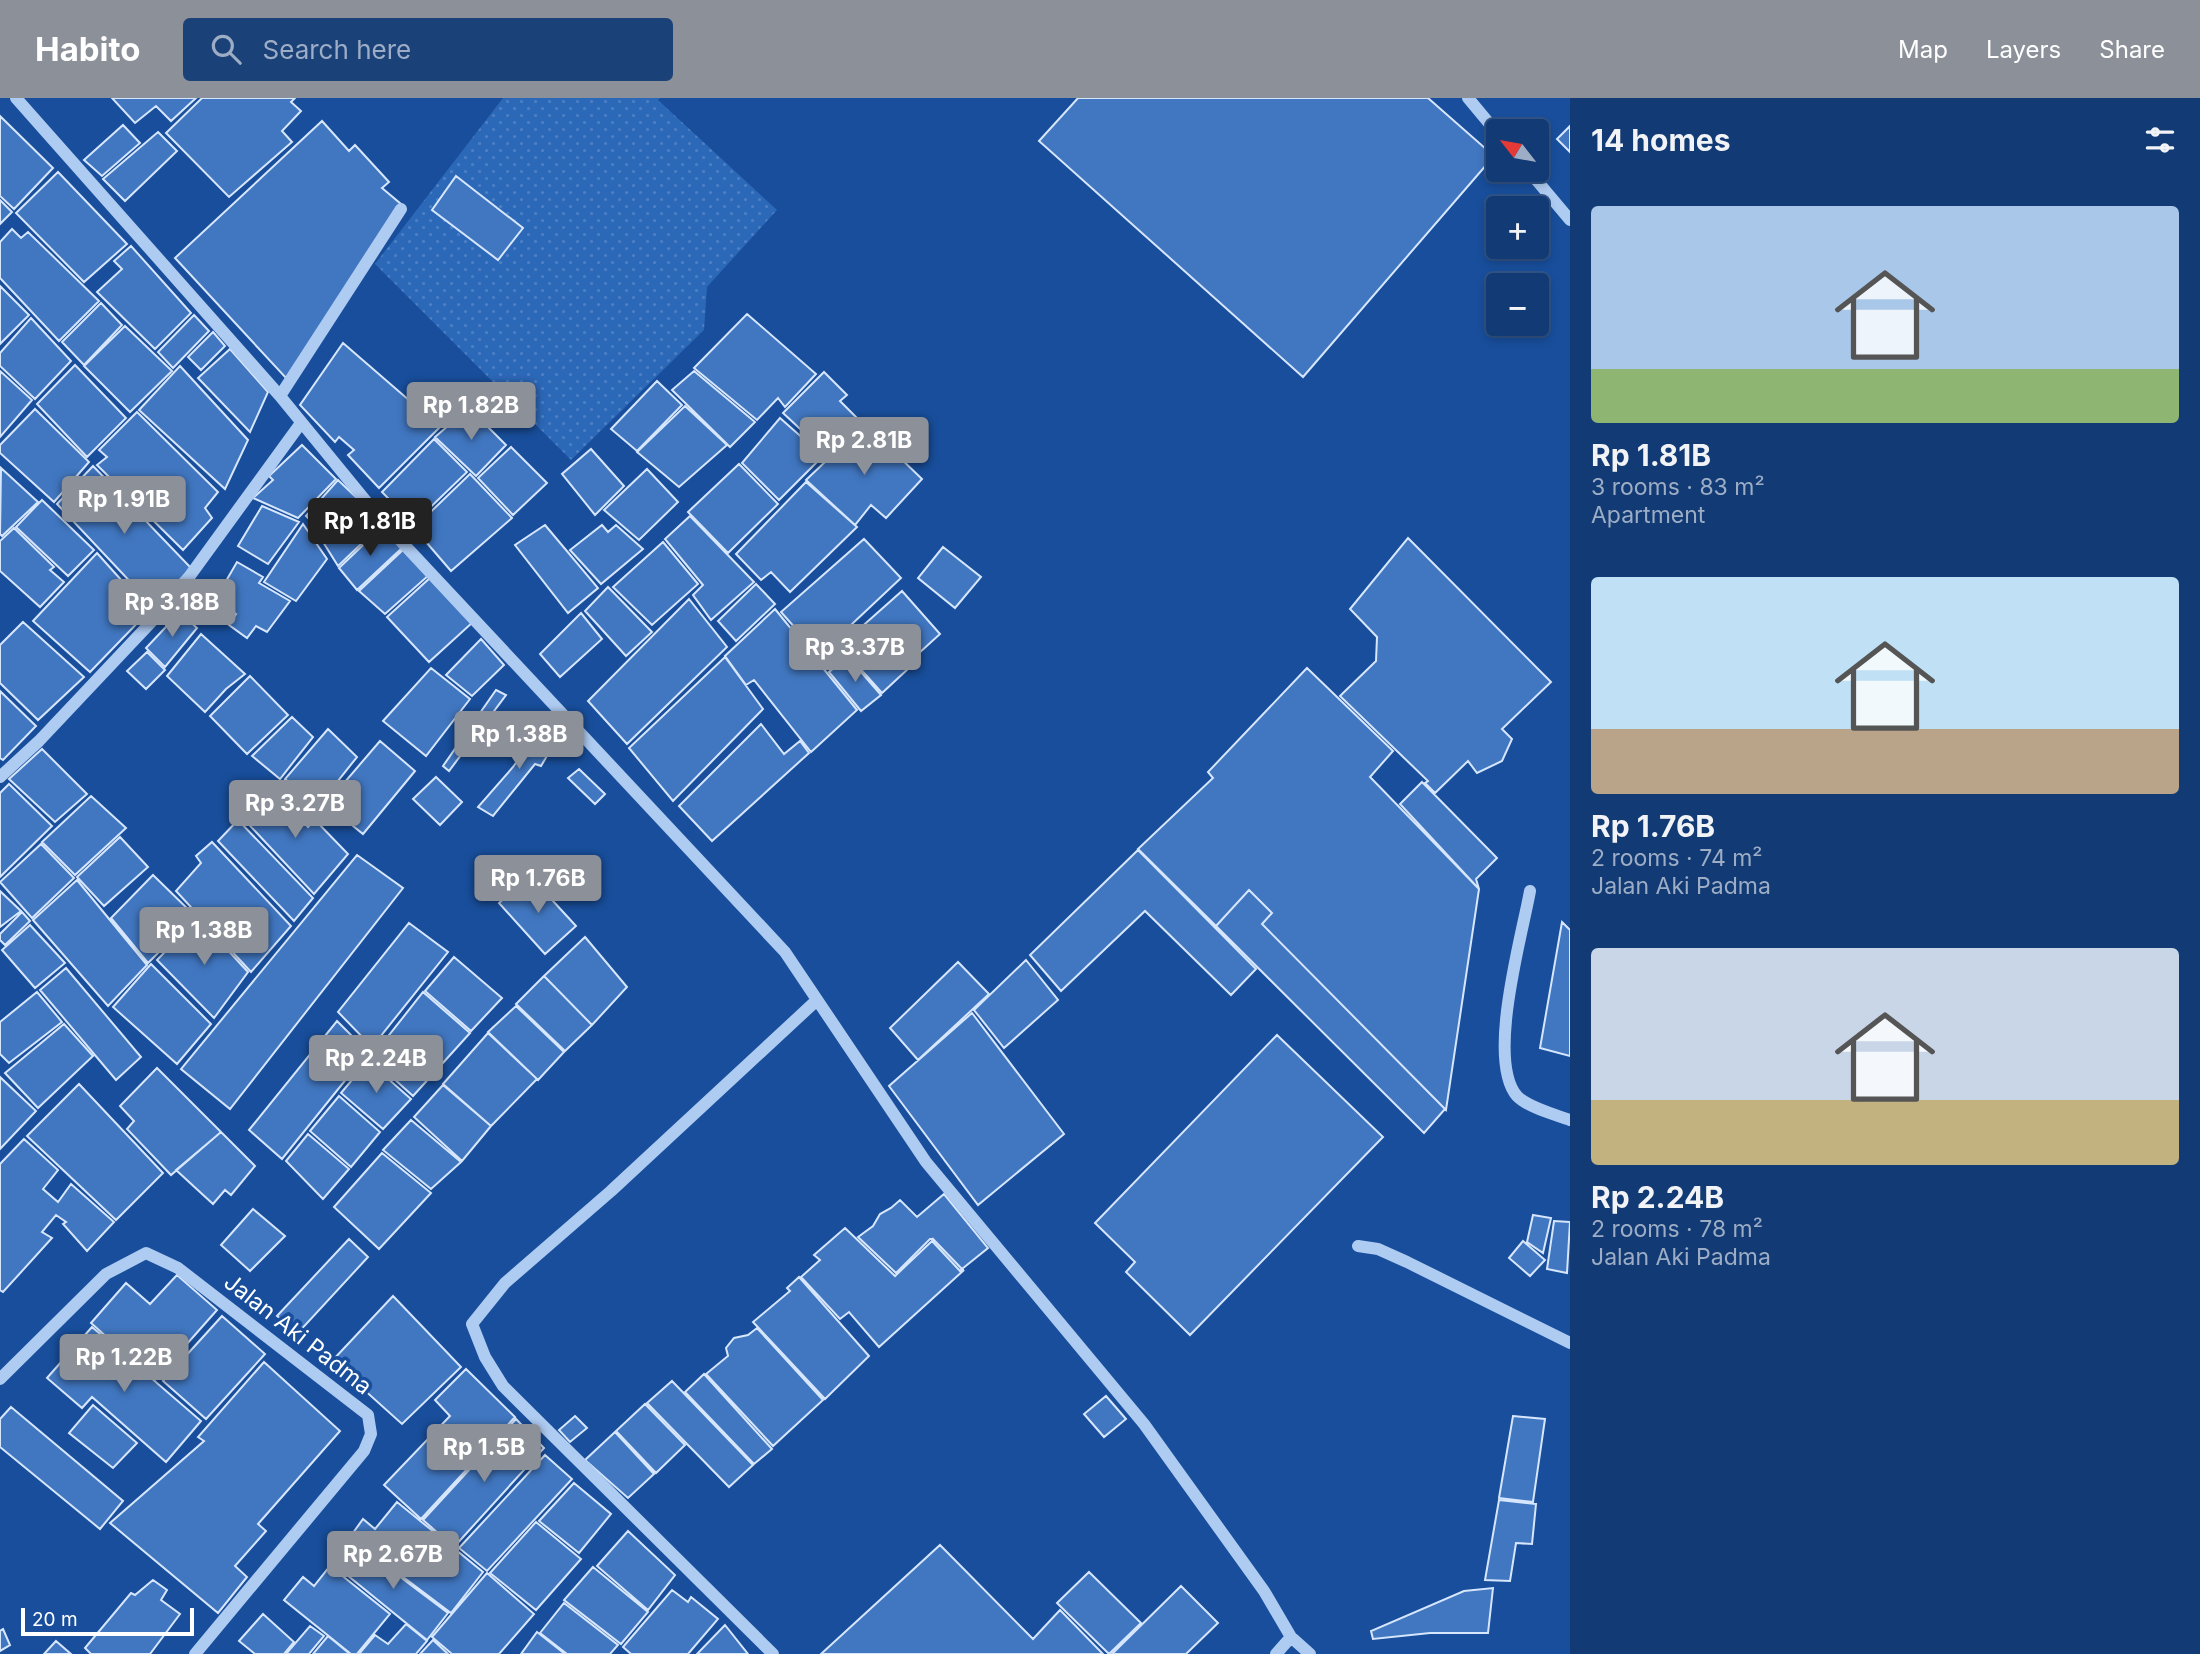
<!DOCTYPE html>
<meta charset="utf-8">
<style>
:root{--surface:#123a74;--page:#1b4179;--text:#f1f3f6;--muted:#9cadc5;--line:#315486;--accent:#8c9099}
body{margin:0;font-family:Inter,sans-serif;background:var(--page);color:var(--text);height:100vh;display:flex;flex-direction:column;font-size:26px;white-space:nowrap}
*{box-sizing:border-box;margin:0}
p{font-size:23px;color:var(--muted)}
.icon{flex:none;width:38px;height:38px;fill:none;stroke:currentColor;stroke-width:2;stroke-linecap:round;stroke-linejoin:round}
.map{position:relative;flex:1;overflow:hidden}
.details{display:flex;flex-direction:column;background:var(--surface);width:630px}
.details>*{flex:none}
.needle{width:46px;rotate:301deg}
.buttons{position:absolute;left:1486px;top:21px;display:grid;gap:14px}
.buttons a{display:grid;place-items:center;width:63px;height:63px;border-radius:7px;background:var(--surface);box-shadow:0 4px 10px #0003,0 0 0 2px var(--line);font-size:35px}
.scale{position:absolute;left:21px;bottom:18px;width:173px;box-sizing:border-box;padding-left:7px;border:4px solid #fff;border-top:0;font-size:19px;line-height:24px;white-space:nowrap;color:#fff;-webkit-text-stroke:5px #184e9b;paint-order:stroke}
.price{position:absolute;translate:-50% -60px;padding:0 16px;border-radius:7px;background:var(--accent);color:#fff;font-size:23px;line-height:46px;filter:drop-shadow(0 2px 4px #0008)}
.price::after{content:'';position:absolute;left:50%;top:42px;width:21px;height:16px;margin-left:-10px;background:inherit;clip-path:polygon(0 0,100% 0,50% 100%)}
.price.current{background:#222;color:#fff}
ul{padding:0;list-style:none}
li{display:grid;align-content:center;gap:14px;height:371px;padding:0 21px}
li span{display:grid;place-items:center;height:217px;border-radius:7px;color:#555}
li>.icon{margin-inline-start:auto}
span .icon{width:126px;height:126px;fill:#fffc;stroke-width:1}
li b{font-size:30px}
h2{display:flex;justify-content:space-between;align-items:center;height:84px;padding:0 21px;font-size:30px}
header{display:flex;align-items:center;gap:42px;box-sizing:border-box;height:98px;padding:0 35px;background:var(--accent);color:#fff}
header strong{font-size:33px}
nav{display:flex;gap:38px;margin-inline-start:auto;font-size:24px}
.search{width:490px;height:63px;background:var(--page);display:flex;align-items:center;gap:18px;box-sizing:border-box;padding:0 24px;border-radius:7px;color:var(--muted);font-size:26px}
main{display:flex;flex:1;min-height:0}
.map>svg:first-child{display:block}
</style>
<header>
<strong>Habito</strong>
<div class="search"><svg class="icon" aria-label="search" viewBox="0 0 24 24"><circle cx="10" cy="10" r="6"/><path d="M15 15l6 6"/></svg>Search here</div>
<nav><a>Map</a><a>Layers</a><a>Share</a></nav>
</header>
<main>
<div class="map">
<svg width="1570" height="1556" viewBox="0 0 1570 1556">
<defs>
<pattern id="grass-dots" width="8" height="8" patternUnits="userSpaceOnUse" patternTransform="scale(1.75)"><rect width="8" height="8" fill="#2c68b8"/><path d="M2 2h.1M6 6h.1" fill="none" stroke="#4c7fc3" stroke-width="1.8" stroke-linecap="round"/></pattern>
</defs>
<rect width="100%" height="100%" fill="#184e9b"/>
<path fill="url(#grass-dots)" d="M 503,0 L 660,0 L 658,2 L 777,112 L 707,189 L 704,232 L 571,362 L 375,166 Z"/>
<path fill="#4177c1" stroke="#d6e6fc" stroke-width="2" d="M 112,0 L 196,0 L 171,23 L 156,8 L 135,25 Z
M 202,0 L 295,0 L 291,4 L 301,13 L 282,33 L 292,44 L 229,99 L 166,35 Z
M 1078,0 L 1428,0 L 1494,58 L 1303,279 L 1039,43 Z
M 0,18 L 53,70 L 14,111 L 0,98 Z
M 322,23 L 349,53 L 355,47 L 389,84 L 382,90 L 401,106 L 286,280 L 175,160 Z
M 123,27 L 140,45 L 102,78 L 84,62 Z
M 1570,28 L 1570,54 L 1557,41 Z
M 158,34 L 177,53 L 125,103 L 103,81 Z
M 58,74 L 127,146 L 84,184 L 16,115 Z
M 456,78 L 523,130 L 498,162 L 432,112 Z
M 0,102 L 12,114 L 0,126 Z
M 12,131 L 21,140 L 28,134 L 99,203 L 59,243 L 0,180 L 0,144 Z
M 131,148 L 191,215 L 155,251 L 97,194 L 122,171 L 114,163 Z
M 0,188 L 29,217 L 0,246 Z
M 101,205 L 122,227 L 84,267 L 62,244 Z
M 747,216 L 816,276 L 785,309 L 778,300 L 757,322 L 694,270 Z
M 194,217 L 209,233 L 173,270 L 158,254 Z
M 31,220 L 71,263 L 35,301 L 0,268 L 0,255 Z
M 125,228 L 172,273 L 130,314 L 84,268 Z
M 213,234 L 225,248 L 201,272 L 188,259 Z
M 343,245 L 440,329 L 379,390 L 348,357 L 354,352 L 339,339 L 335,344 L 300,307 Z
M 230,251 L 268,294 L 250,334 L 198,280 Z
M 75,267 L 126,320 L 87,359 L 37,306 Z
M 180,268 L 248,342 L 225,391 L 139,312 Z
M 0,273 L 32,302 L 0,339 Z
M 694,273 L 755,324 L 730,349 L 672,292 Z
M 824,274 L 847,297 L 840,303 L 859,322 L 826,355 L 783,315 Z
M 657,283 L 682,307 L 637,353 L 611,331 Z
M 685,308 L 727,347 L 679,389 L 637,354 Z
M 469,310 L 506,347 L 476,378 L 435,339 Z
M 35,311 L 89,364 L 54,404 L 0,355 L 0,347 Z
M 137,314 L 218,394 L 205,410 L 212,420 L 183,452 L 97,367 L 107,359 L 99,352 Z
M 780,320 L 823,358 L 779,402 L 742,365 Z
M 865,326 L 922,381 L 886,420 L 871,407 L 855,427 L 806,382 Z
M 434,341 L 467,374 L 413,426 L 382,394 Z
M 302,347 L 336,381 L 298,420 L 253,400 L 273,382 L 269,378 Z
M 511,349 L 547,385 L 513,417 L 478,380 Z
M 591,351 L 624,388 L 595,417 L 562,376 Z
M 739,366 L 778,406 L 728,455 L 688,414 Z
M 93,368 L 191,470 L 154,509 L 57,406 Z
M 1,370 L 38,404 L 2,438 L 0,436 Z
M 647,371 L 678,404 L 639,442 L 604,412 Z
M 470,376 L 512,420 L 451,473 L 414,430 Z
M 338,382 L 360,403 L 323,435 L 306,418 Z
M 806,384 L 857,429 L 790,494 L 771,474 L 761,482 L 736,456 Z
M 42,402 L 94,452 L 68,478 L 16,429 Z
M 365,405 L 382,426 L 338,468 L 323,444 Z
M 262,408 L 299,424 L 268,466 L 238,448 Z
M 690,418 L 754,484 L 711,522 L 693,497 L 703,487 L 665,441 Z
M 303,426 L 327,461 L 296,503 L 264,484 Z
M 545,427 L 598,490 L 568,515 L 515,447 Z
M 602,427 L 608,434 L 616,427 L 643,451 L 601,486 L 570,452 Z
M 382,429 L 402,450 L 357,492 L 339,470 Z
M 14,430 L 54,469 L 50,472 L 64,484 L 40,509 L 0,473 L 0,443 Z
M 1408,440 L 1551,584 L 1502,631 L 1512,641 L 1502,663 L 1477,675 L 1468,663 L 1435,695 L 1425,685 L 1428,683 L 1340,598 L 1376,563 L 1377,539 L 1350,511 Z
M 864,441 L 901,480 L 819,557 L 781,514 Z
M 663,444 L 698,486 L 652,527 L 613,489 Z
M 943,449 L 981,479 L 955,510 L 918,480 Z
M 405,450 L 429,477 L 385,516 L 359,493 Z
M 97,455 L 149,513 L 90,574 L 33,523 Z
M 237,464 L 263,479 L 259,485 L 290,503 L 267,534 L 256,528 L 247,540 L 229,527 L 236,516 L 215,502 Z
M 431,479 L 473,524 L 429,564 L 387,519 Z
M 756,486 L 775,506 L 736,543 L 718,523 Z
M 608,489 L 652,534 L 626,558 L 585,513 Z
M 902,493 L 940,536 L 907,566 L 909,570 L 882,595 L 840,548 Z
M 689,501 L 727,549 L 627,646 L 588,603 Z
M 775,511 L 857,612 L 811,654 L 754,582 L 746,587 L 725,558 Z
M 180,514 L 197,530 L 165,569 L 146,550 Z
M 581,515 L 602,541 L 560,579 L 540,556 Z
M 23,524 L 84,579 L 38,622 L 0,585 L 0,547 Z
M 201,536 L 245,576 L 226,591 L 205,614 L 167,578 Z
M 481,541 L 504,567 L 472,598 L 446,577 Z
M 147,554 L 165,572 L 146,591 L 127,573 Z
M 725,559 L 763,611 L 673,703 L 629,650 Z
M 848,559 L 881,597 L 861,613 L 829,574 Z
M 431,570 L 470,601 L 426,658 L 383,623 Z
M 1307,570 L 1393,653 L 1370,679 L 1479,791 L 1446,1012 L 1262,826 L 1272,815 L 1249,792 L 1216,828 L 1138,751 L 1213,680 L 1208,674 Z
M 250,578 L 288,617 L 247,656 L 210,618 Z
M 496,592 L 506,597 L 449,673 L 443,668 Z
M 0,593 L 36,628 L 3,662 L 0,660 Z
M 292,619 L 313,639 L 280,681 L 252,658 Z
M 761,626 L 784,656 L 800,643 L 809,655 L 712,743 L 679,708 Z
M 541,630 L 557,641 L 541,668 L 535,666 L 493,718 L 478,709 L 513,669 Z
M 328,631 L 357,659 L 318,708 L 285,681 Z
M 380,643 L 415,673 L 363,736 L 326,706 Z
M 42,651 L 87,696 L 55,724 L 9,681 Z
M 579,671 L 605,696 L 595,706 L 568,680 Z
M 436,679 L 462,704 L 440,727 L 413,701 Z
M 1422,684 L 1497,760 L 1476,781 L 1479,791 L 1400,706 Z
M 9,686 L 52,728 L 0,779 L 0,695 Z
M 272,689 L 308,729 L 315,722 L 348,756 L 314,796 L 239,716 Z
M 91,698 L 126,730 L 75,777 L 42,744 Z
M 238,722 L 313,800 L 294,823 L 218,743 Z
M 120,739 L 148,769 L 104,808 L 77,779 Z
M 212,744 L 291,828 L 251,874 L 176,793 L 201,765 L 196,758 Z
M 41,746 L 74,780 L 32,820 L 0,784 Z
M 1138,752 L 1256,871 L 1231,897 L 1145,813 L 1061,893 L 1030,857 Z
M 357,757 L 403,790 L 230,1011 L 181,971 Z
M 153,777 L 195,818 L 148,865 L 111,820 Z
M 530,778 L 576,828 L 545,856 L 499,805 Z
M 77,782 L 147,867 L 108,908 L 33,822 Z
M 1249,792 L 1272,815 L 1262,826 L 1445,1011 L 1424,1035 L 1216,828 Z
M 0,793 L 21,813 L 0,829 Z
M 22,814 L 30,823 L 5,847 L 0,842 L 0,836 Z
M 198,820 L 248,874 L 214,920 L 157,862 Z
M 1562,824 L 1570,832 L 1570,958 L 1540,950 Z
M 409,825 L 448,854 L 372,949 L 338,914 Z
M 30,827 L 65,865 L 35,890 L 2,852 Z
M 585,839 L 627,889 L 592,927 L 544,878 Z
M 454,859 L 502,900 L 471,933 L 425,893 Z
M 1026,862 L 1058,902 L 1004,950 L 974,912 Z
M 958,864 L 989,896 L 918,962 L 890,930 Z
M 151,866 L 211,926 L 177,966 L 113,909 Z
M 66,870 L 141,959 L 116,982 L 40,892 Z
M 544,878 L 592,927 L 565,953 L 516,906 Z
M 37,894 L 62,924 L 9,965 L 0,956 L 0,924 Z
M 423,894 L 470,935 L 413,998 L 371,960 Z
M 516,908 L 564,954 L 538,982 L 488,934 Z
M 972,915 L 1064,1036 L 978,1107 L 889,988 Z
M 337,923 L 368,954 L 282,1061 L 249,1032 Z
M 64,926 L 93,958 L 38,1010 L 5,975 Z
M 488,935 L 537,981 L 491,1028 L 443,986 Z
M 1277,937 L 1383,1039 L 1190,1237 L 1126,1174 L 1135,1164 L 1095,1125 Z
M 368,963 L 411,1001 L 383,1031 L 341,995 Z
M 157,970 L 221,1034 L 171,1077 L 127,1031 L 134,1023 L 120,1008 Z
M 0,979 L 36,1013 L 0,1051 Z
M 79,986 L 163,1075 L 116,1122 L 27,1038 Z
M 443,987 L 491,1028 L 462,1063 L 414,1019 Z
M 339,998 L 380,1034 L 351,1069 L 310,1033 Z
M 411,1022 L 461,1064 L 431,1091 L 383,1052 Z
M 221,1034 L 255,1068 L 231,1097 L 225,1092 L 213,1106 L 176,1072 Z
M 308,1036 L 349,1071 L 323,1101 L 286,1063 Z
M 24,1041 L 58,1072 L 43,1091 L 58,1104 L 71,1086 L 114,1124 L 87,1153 L 63,1126 L 66,1124 L 56,1117 L 42,1134 L 52,1140 L 3,1194 L 0,1192 L 0,1066 Z
M 382,1055 L 431,1095 L 379,1151 L 334,1109 Z
M 944,1096 L 988,1150 L 962,1171 L 933,1141 L 930,1141 L 896,1175 L 858,1139 L 873,1128 L 880,1116 L 891,1110 L 900,1102 L 917,1119 Z
M 253,1111 L 285,1138 L 250,1173 L 221,1147 Z
M 1533,1117 L 1551,1120 L 1543,1155 L 1527,1144 Z
M 1554,1123 L 1570,1124 L 1567,1175 L 1547,1171 Z
M 845,1130 L 895,1178 L 932,1143 L 960,1173 L 964,1172 L 879,1249 L 849,1214 L 840,1221 L 801,1179 L 820,1162 L 814,1157 Z
M 349,1141 L 368,1159 L 298,1235 L 277,1218 Z
M 933,1141 L 962,1171 L 960,1173 L 932,1143 Z
M 1523,1143 L 1545,1162 L 1530,1178 L 1509,1160 Z
M 177,1177 L 217,1212 L 155,1282 L 91,1225 L 126,1185 L 150,1206 Z
M 799,1179 L 869,1258 L 825,1301 L 753,1224 L 790,1193 L 787,1190 Z
M 393,1198 L 461,1269 L 402,1326 L 332,1263 Z
M 222,1218 L 265,1256 L 206,1321 L 163,1283 Z
M 92,1229 L 201,1323 L 166,1364 L 92,1299 L 82,1310 L 47,1280 Z
M 757,1230 L 823,1302 L 773,1348 L 706,1276 L 728,1258 L 726,1250 L 734,1240 L 748,1237 Z
M 264,1264 L 340,1333 L 258,1426 L 266,1433 L 235,1468 L 247,1479 L 218,1515 L 110,1425 L 204,1343 L 198,1339 Z
M 466,1271 L 515,1319 L 421,1421 L 384,1387 L 450,1318 L 435,1302 Z
M 704,1276 L 772,1351 L 754,1366 L 685,1294 Z
M 672,1283 L 753,1367 L 729,1389 L 647,1305 Z
M 1106,1298 L 1126,1321 L 1104,1339 L 1084,1316 Z
M 645,1306 L 685,1347 L 656,1375 L 616,1333 Z
M 93,1307 L 137,1345 L 113,1370 L 69,1335 Z
M 11,1309 L 123,1403 L 100,1431 L 0,1349 L 0,1321 Z
M 575,1318 L 587,1330 L 570,1344 L 559,1332 Z
M 1513,1318 L 1545,1321 L 1533,1404 L 1499,1400 Z
M 516,1321 L 544,1350 L 454,1449 L 423,1422 Z
M 615,1334 L 654,1376 L 628,1400 L 585,1362 Z
M 545,1357 L 572,1381 L 487,1473 L 459,1450 Z
M 574,1385 L 611,1416 L 579,1455 L 539,1423 Z
M 1499,1402 L 1536,1406 L 1532,1446 L 1516,1445 L 1510,1483 L 1485,1482 Z
M 397,1404 L 483,1474 L 451,1515 L 350,1439 L 363,1421 L 375,1431 Z
M 536,1424 L 581,1461 L 536,1512 L 490,1475 Z
M 628,1433 L 675,1477 L 648,1512 L 597,1468 Z
M 355,1445 L 448,1515 L 427,1542 L 336,1468 Z
M 940,1447 L 1033,1541 L 1060,1512 L 1103,1556 L 821,1556 Z
M 330,1468 L 390,1516 L 357,1556 L 351,1556 L 284,1502 L 303,1479 L 314,1488 Z
M 593,1469 L 648,1514 L 621,1546 L 564,1502 Z
M 1089,1474 L 1141,1525 L 1109,1556 L 1057,1505 Z
M 487,1475 L 534,1516 L 499,1556 L 452,1556 L 432,1539 Z
M 153,1482 L 167,1492 L 161,1502 L 180,1516 L 150,1556 L 91,1556 L 85,1550 L 131,1495 L 135,1497 Z
M 1181,1488 L 1218,1525 L 1186,1556 L 1112,1556 Z
M 1493,1490 L 1488,1535 L 1430,1535 L 1373,1541 L 1371,1533 L 1464,1493 Z
M 672,1492 L 688,1504 L 691,1499 L 718,1521 L 688,1556 L 631,1556 L 623,1549 Z
M 564,1505 L 618,1547 L 610,1556 L 567,1556 L 540,1535 Z
M 263,1516 L 294,1544 L 284,1556 L 255,1556 L 239,1543 Z
M 406,1526 L 427,1543 L 416,1556 L 359,1556 L 375,1537 L 388,1546 Z
M 725,1527 L 748,1556 L 697,1556 Z
M 310,1528 L 324,1538 L 309,1556 L 286,1556 Z
M 3,1531 L 10,1547 L 0,1553 L 0,1533 Z
M 537,1534 L 565,1556 L 521,1556 Z
M 328,1538 L 350,1556 L 313,1556 Z
M 433,1542 L 448,1556 L 420,1556 Z
M 56,1543 L 71,1556 L 44,1556 Z"/>
<g fill="none" stroke-linecap="round" stroke-linejoin="round">
<path stroke="#aecbf2" stroke-width="12" d="M 16,0 L 280,298 L 383,424 L 785,854 L 926,1064 L 1144,1326 L 1264,1493 L 1291,1539 L 1310,1556
M 1468,0 L 1498,36
M 1528,72 L 1570,122
M 280,298 L 401,111
M 0,679 L 39,643 L 173,501 L 301,325
M 1530,793 C 1522,838 1486,962 1517,998 C 1527,1009 1556,1017 1570,1022
M 1358,1148 L 1378,1151 L 1407,1164 L 1570,1245
M 0,1281 L 106,1176 L 146,1155 L 178,1170 L 368,1317 L 371,1336 L 364,1353 L 195,1556
M 773,1556 L 503,1288 L 485,1259 L 472,1226 L 505,1185 L 611,1093 L 817,902
M 1276,1556 L 1291,1539"/>
</g>
<g text-anchor="middle" dominant-baseline="central" stroke-width="7" stroke-linejoin="round" paint-order="stroke">
<g font-size="23" fill="#fff" stroke="#184e9b">
<text transform="translate(298 1236) rotate(38)">Jalan Aki Padma</text>
</g>
</g>
</svg>
<div class="buttons">
<a><svg class="needle" viewBox="-14 -14 28 28"><path d="M0-13l5 13h-10z" fill="#e53935"/><path d="M0 13l5-13h-10z" fill="#9cadc5"/></svg></a>
<a>+</a>
<a>−</a>
</div>
<div class="scale">20 m</div>
<b class="price" style="left:471px;top:344px">Rp 1.82B</b>
<b class="price" style="left:864px;top:379px">Rp 2.81B</b>
<b class="price" style="left:124px;top:438px">Rp 1.91B</b>
<b class="price current" style="left:370px;top:460px">Rp 1.81B</b>
<b class="price" style="left:172px;top:541px">Rp 3.18B</b>
<b class="price" style="left:855px;top:586px">Rp 3.37B</b>
<b class="price" style="left:519px;top:673px">Rp 1.38B</b>
<b class="price" style="left:295px;top:742px">Rp 3.27B</b>
<b class="price" style="left:538px;top:817px">Rp 1.76B</b>
<b class="price" style="left:204px;top:869px">Rp 1.38B</b>
<b class="price" style="left:376px;top:997px">Rp 2.24B</b>
<b class="price" style="left:124px;top:1296px">Rp 1.22B</b>
<b class="price" style="left:484px;top:1386px">Rp 1.5B</b>
<b class="price" style="left:393px;top:1493px">Rp 2.67B</b>
</div>
<section class="details">
<h2>14 homes<svg class="icon" aria-label="filters" viewBox="0 0 24 24"><path d="M4 7h16M4 17h16"/><circle cx="9" cy="7" r="2"/><circle cx="15" cy="17" r="2"/></svg></h2>
<ul>
<li><span style="background:linear-gradient(#a9c7e8 75%,#8fb573 0)"><svg class="icon" aria-label="home" viewBox="0 0 24 24"><path d="M3 11l9-7 9 7M6 9v11h12V9"/></svg></span><div><b>Rp 1.81B</b><p>3 rooms · 83 m²</p><p>Apartment</p></div></li>
<li><span style="background:linear-gradient(#bfe0f5 70%,#b9a48a 0)"><svg class="icon" aria-label="home" viewBox="0 0 24 24"><path d="M3 11l9-7 9 7M6 9v11h12V9"/></svg></span><div><b>Rp 1.76B</b><p>2 rooms · 74 m²</p><p>Jalan Aki Padma</p></div></li>
<li><span style="background:linear-gradient(#c9d6e8 70%,#c2b280 0)"><svg class="icon" aria-label="home" viewBox="0 0 24 24"><path d="M3 11l9-7 9 7M6 9v11h12V9"/></svg></span><div><b>Rp 2.24B</b><p>2 rooms · 78 m²</p><p>Jalan Aki Padma</p></div></li>
</ul>
</section>
</main>
